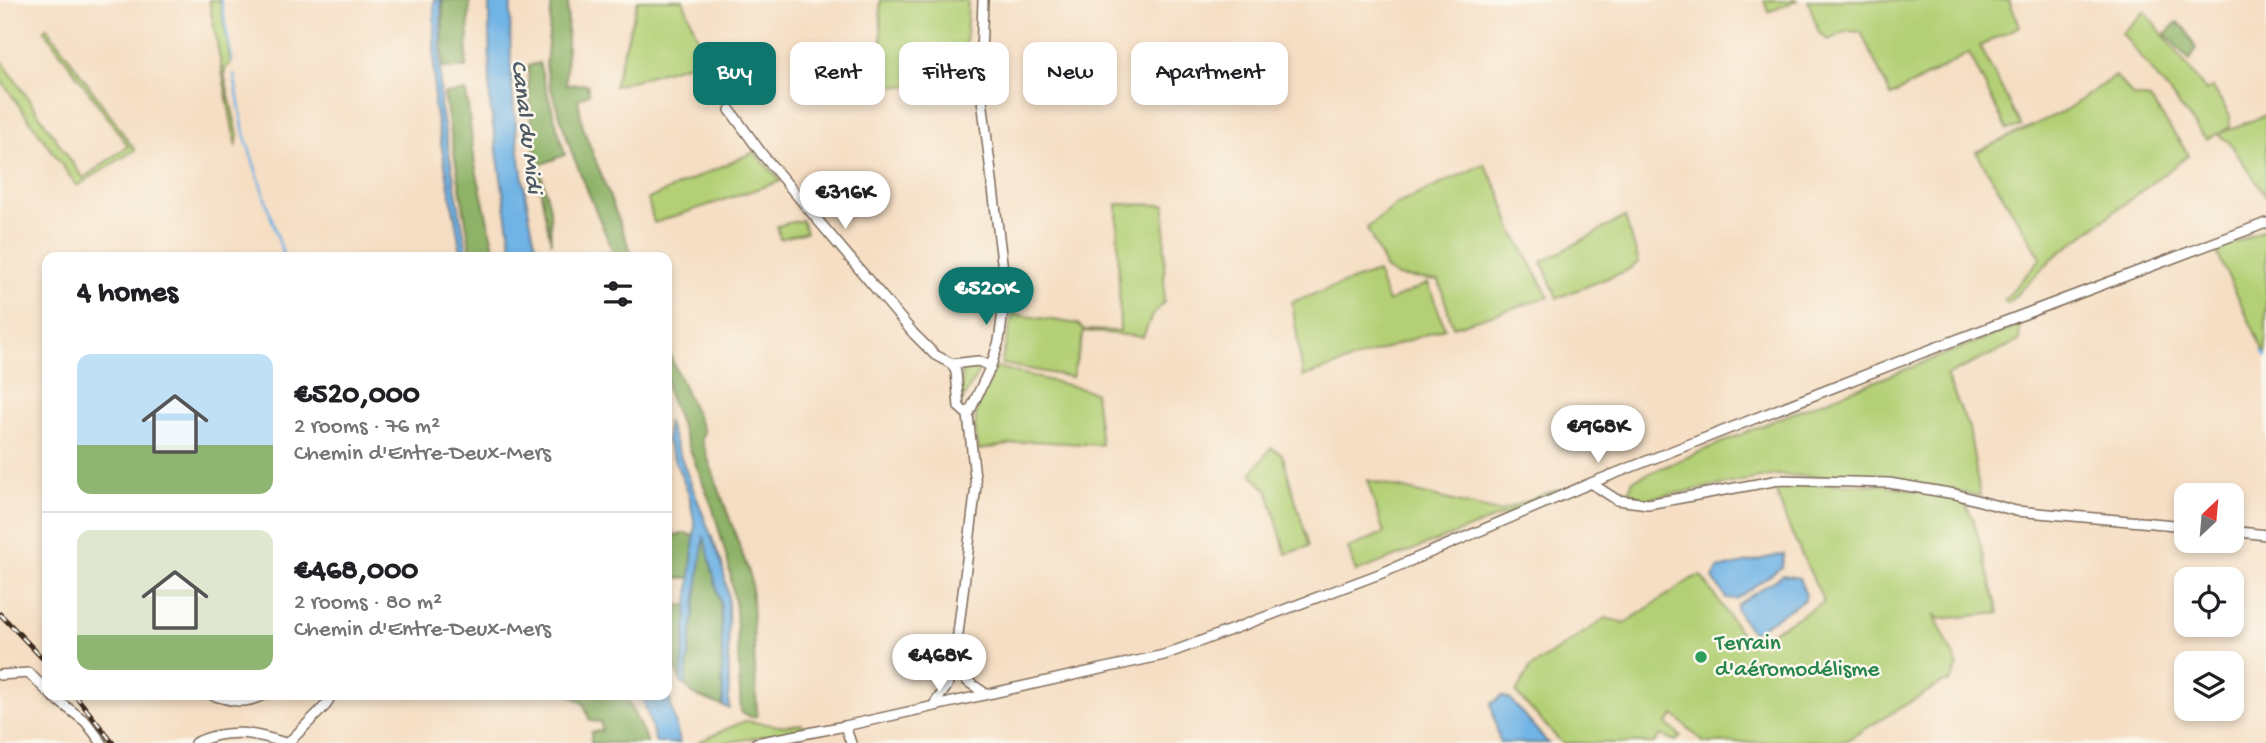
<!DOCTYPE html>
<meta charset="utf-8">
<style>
:root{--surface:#fff;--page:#f6f6f6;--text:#202124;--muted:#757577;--line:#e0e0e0;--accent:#0f766e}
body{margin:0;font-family:"Gochi Hand",sans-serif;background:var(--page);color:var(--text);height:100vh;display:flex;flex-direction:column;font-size:26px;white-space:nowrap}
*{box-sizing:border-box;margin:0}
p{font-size:23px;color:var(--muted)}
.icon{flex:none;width:38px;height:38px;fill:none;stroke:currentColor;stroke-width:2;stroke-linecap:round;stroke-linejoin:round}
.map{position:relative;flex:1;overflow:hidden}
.side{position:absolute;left:42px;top:252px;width:630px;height:448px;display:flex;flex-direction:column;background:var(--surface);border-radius:14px;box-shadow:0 4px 10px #0003}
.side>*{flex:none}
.hud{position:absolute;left:693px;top:42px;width:665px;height:63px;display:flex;gap:14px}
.needle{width:46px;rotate:26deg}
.buttons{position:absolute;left:2174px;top:483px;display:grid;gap:14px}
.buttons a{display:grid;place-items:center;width:70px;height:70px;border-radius:14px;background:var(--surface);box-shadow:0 4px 10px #0003;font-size:35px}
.price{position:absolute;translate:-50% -60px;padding:0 16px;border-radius:24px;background:#fff;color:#222;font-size:23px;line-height:46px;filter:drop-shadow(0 2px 4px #0008)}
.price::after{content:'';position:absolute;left:50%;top:42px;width:21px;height:16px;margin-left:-10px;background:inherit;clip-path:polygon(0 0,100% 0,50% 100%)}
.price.selected{background:var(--accent);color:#fff}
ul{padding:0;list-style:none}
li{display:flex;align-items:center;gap:21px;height:175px;padding:0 35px}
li+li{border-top:2px solid var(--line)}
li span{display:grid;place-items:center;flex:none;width:196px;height:140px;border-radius:14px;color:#555}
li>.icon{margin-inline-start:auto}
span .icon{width:84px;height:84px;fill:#fffc;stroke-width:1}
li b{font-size:30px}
h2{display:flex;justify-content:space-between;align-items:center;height:84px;padding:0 35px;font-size:30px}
.pill{padding:0 24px;border-radius:14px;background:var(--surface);box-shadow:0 4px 10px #0003;font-size:24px;line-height:63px}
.pill.selected{background:var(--accent);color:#fff}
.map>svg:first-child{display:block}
</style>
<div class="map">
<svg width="2266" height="743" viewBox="0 0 2266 743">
<rect width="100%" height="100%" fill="#fbf7ec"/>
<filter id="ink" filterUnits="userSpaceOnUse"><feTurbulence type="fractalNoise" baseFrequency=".0143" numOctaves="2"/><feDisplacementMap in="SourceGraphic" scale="14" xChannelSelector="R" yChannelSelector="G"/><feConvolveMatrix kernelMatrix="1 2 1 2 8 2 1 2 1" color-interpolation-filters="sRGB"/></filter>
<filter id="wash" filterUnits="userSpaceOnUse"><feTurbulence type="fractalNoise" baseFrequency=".00686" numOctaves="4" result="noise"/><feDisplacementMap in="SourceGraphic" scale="28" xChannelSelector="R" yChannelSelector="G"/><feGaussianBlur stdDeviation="1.57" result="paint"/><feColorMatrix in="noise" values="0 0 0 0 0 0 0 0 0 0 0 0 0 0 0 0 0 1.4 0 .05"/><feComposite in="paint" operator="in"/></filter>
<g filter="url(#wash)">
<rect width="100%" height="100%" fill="#f5dec3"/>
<path fill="#b3d076" stroke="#777d4a" stroke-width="2" d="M 209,0 L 220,0 L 231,63 L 225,69 L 225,78 L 238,135 L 236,147 Z
M 638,0 L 683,0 L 706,59 L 614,86 Z
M 880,0 L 968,0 L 964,87 L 883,86 Z
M 1764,0 L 1799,0 L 1768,12 Z
M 1808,0 L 2009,0 L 2020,26 L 1980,46 L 2021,126 L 2007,130 L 1969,53 L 1891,96 L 1861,32 L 1848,31 L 1828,40 L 1819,33 Z
M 2145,11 L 2206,91 L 2213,87 L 2230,116 L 2230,127 L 2218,134 L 2266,115 L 2266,196 L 2229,142 L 2216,134 L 2206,139 L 2122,33 Z
M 47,27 L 135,150 L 77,186 L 0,79 L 0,58 L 83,178 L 128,146 L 44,30 Z
M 2115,76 L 2133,96 L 2150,99 L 2189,155 L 2053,258 L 2008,303 L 2004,300 L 2041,258 L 1976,152 L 2066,110 Z
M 754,152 L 781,181 L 654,223 L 648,199 Z
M 1484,164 L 1499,191 L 1512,230 L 1549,297 L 1453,327 L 1439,281 L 1396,276 L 1386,269 L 1367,228 L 1397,204 Z
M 1117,204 L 1165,205 L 1164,302 L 1152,315 L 1143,337 L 1084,331 L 1072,377 L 1001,364 L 1013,314 L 1078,324 L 1084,330 L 1120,331 Z
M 1625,217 L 1639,262 L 1626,271 L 1557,298 L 1542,262 Z
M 802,220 L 806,232 L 780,239 L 777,226 Z
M 2266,229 L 2266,356 L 2216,251 Z
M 1377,272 L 1388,302 L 1428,283 L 1445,328 L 1303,377 L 1292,302 Z
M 2020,325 L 2019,341 L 1946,376 L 1969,428 L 1980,496 L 1887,479 L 1776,475 L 1644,499 L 1629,491 L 1633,480 L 1775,420 Z
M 982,365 L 961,403 L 962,369 L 965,366 Z
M 996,367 L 1095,392 L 1101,445 L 1029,441 L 979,450 C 969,414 981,399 996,367 Z
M 1271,448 L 1282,454 L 1309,546 L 1286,554 L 1268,491 L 1251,474 Z
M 1367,480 L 1498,512 L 1556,490 L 1560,493 L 1356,572 L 1348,548 L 1384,533 Z
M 1773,483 L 1886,485 L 1962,500 L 1973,518 L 1999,613 L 1939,619 L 1934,614 L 1958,666 L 1951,681 L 1942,683 L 1845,741 L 1704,743 L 1674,715 L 1666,724 L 1681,736 L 1676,741 L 1661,735 L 1654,743 L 1562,743 L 1516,693 L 1530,668 L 1606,618 L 1625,623 L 1693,578 L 1701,576 L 1749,645 L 1824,602 L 1787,523 Z
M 746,721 L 779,726 L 802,724 L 805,729 L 725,743 L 698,743 C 702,740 741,722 746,721 Z"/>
<path fill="#8eb267" stroke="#646e42" stroke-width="2" d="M 443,0 L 470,0 L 466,68 L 443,68 Z
M 552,0 L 568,0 L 566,85 L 587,84 L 589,94 L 578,99 L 583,128 L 633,257 L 615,257 L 572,153 L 550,86 L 546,66 Z
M 2177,22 L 2186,29 L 2196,49 L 2190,61 L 2165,34 Z
M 539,63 L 565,155 L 539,165 L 550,208 L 551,243 C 538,184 529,126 528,66 Z
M 466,91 L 475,165 L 496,257 L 472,257 L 444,94 Z
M 667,349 L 704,432 L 701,439 L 751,578 L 757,716 L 751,717 L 741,712 L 736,609 L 728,562 L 713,509 L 667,390 Z
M 667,522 L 675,536 L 685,533 L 695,537 L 691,578 L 678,578 L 667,567 Z
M 702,536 C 726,562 722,668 723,706 L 694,695 L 685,686 Z
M 689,605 L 681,682 L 667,651 L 667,606 Z
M 570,695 L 625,695 L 648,743 L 591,743 L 591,732 L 602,731 L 601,722 L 590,721 L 584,704 Z"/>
<path fill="#70b3e5" stroke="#566e82" stroke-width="2" d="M 434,0 L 441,0 L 440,104 L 468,257 L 462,257 L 434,105 Z
M 489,0 L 511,0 C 507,87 519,172 538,257 L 513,257 L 490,105 Z
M 667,421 L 722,564 L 728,595 L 729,708 L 723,706 L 721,606 L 704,536 L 685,686 L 681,682 L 695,526 L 689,494 L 667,442 Z
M 1784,554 L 1782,567 L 1736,599 L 1726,598 L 1713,578 L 1718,569 Z
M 1783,575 L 1799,578 L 1806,595 L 1804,600 L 1752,633 L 1736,609 L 1738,604 Z
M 667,689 L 680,743 L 656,743 L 642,695 L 667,695 Z
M 1502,696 L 1510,699 L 1548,743 L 1500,743 L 1491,704 Z"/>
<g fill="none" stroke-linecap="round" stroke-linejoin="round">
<path stroke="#70b3e5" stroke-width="2.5" d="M 221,0 L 232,61
M 234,74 L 244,133 L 284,257
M 2263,352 L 2266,357"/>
</g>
</g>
<g filter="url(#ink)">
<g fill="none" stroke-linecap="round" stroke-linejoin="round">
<defs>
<path id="minor" d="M 730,110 L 762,154 L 914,334 L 935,355 L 952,364
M 968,415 L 959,407 L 956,372 L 952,364 L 978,361 L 991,366
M 1591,483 L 1617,500 L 1648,504 L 1779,480 L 1889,483 L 1955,494 L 2016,511 L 2186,526
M 2231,531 L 2266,535
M 957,655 L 967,681 L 986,694
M 0,675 L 29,673 L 47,691
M 51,695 L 86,722 L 102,743
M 212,695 C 232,701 244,705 263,695
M 933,706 L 947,686 L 956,650 L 976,486 L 968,415 L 991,366 L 999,341 L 1003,312 L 1004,278 L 980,83 L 983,0
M 845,726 L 851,743
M 195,743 C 226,728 253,732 285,743
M 288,743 L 326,705 L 331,695
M 756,743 L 845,726 L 1164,655 L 1382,573 L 1591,483 L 1916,355 L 2266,223"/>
</defs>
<use href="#minor" stroke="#7c6958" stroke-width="12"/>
<use href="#minor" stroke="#fff" stroke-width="9"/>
<defs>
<path id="rail" d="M 0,614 L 47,663
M 75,695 L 113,743"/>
</defs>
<use href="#rail" stroke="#3b2a1e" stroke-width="5"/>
<use href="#rail" stroke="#fbf7ec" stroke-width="2.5" stroke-dasharray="8" stroke-linecap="butt"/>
</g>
</g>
<circle fill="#2e9e5b" stroke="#fbf7ec" stroke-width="2.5" cx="1701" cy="657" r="7"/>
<g text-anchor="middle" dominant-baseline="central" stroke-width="5" stroke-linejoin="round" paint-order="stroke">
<g font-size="23" fill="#27864d" stroke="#fbf7ec" text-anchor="start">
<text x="1715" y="644">Terrain<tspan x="1715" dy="26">d'aéromodélisme</tspan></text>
</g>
<g font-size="24" font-style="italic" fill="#4e5a64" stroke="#fbf7ec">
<text transform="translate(525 127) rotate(83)">Canal du Midi</text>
</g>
</g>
</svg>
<div class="buttons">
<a><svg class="needle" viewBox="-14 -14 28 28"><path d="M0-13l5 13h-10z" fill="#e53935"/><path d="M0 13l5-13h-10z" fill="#757577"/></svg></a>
<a><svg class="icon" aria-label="locate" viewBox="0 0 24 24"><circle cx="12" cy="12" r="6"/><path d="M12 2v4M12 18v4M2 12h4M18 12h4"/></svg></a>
<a><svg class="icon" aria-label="layers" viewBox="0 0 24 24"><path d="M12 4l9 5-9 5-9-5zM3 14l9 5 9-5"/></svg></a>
</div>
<b class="price" style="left:845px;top:231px">€316K</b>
<b class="price selected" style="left:986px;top:327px">€520K</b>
<b class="price" style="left:1598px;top:465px">€968K</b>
<b class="price" style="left:939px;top:694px">€468K</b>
<div class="hud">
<a class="pill selected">Buy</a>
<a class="pill">Rent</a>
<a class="pill">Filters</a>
<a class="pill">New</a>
<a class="pill">Apartment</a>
</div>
<section class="side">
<h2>4 homes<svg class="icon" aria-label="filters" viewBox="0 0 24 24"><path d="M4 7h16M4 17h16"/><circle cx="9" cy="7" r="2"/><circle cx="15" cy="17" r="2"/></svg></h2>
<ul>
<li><span style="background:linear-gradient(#bfe0f5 65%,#8fb573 0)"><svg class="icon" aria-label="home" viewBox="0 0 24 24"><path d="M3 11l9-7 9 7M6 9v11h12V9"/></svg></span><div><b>€520,000</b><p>2 rooms · 76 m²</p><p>Chemin d'Entre-Deux-Mers</p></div></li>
<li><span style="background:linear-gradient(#dfe7d0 75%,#8fb573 0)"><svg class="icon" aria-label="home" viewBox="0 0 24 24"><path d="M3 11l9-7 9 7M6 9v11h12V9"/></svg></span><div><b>€468,000</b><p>2 rooms · 80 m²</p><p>Chemin d'Entre-Deux-Mers</p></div></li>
</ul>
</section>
</div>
